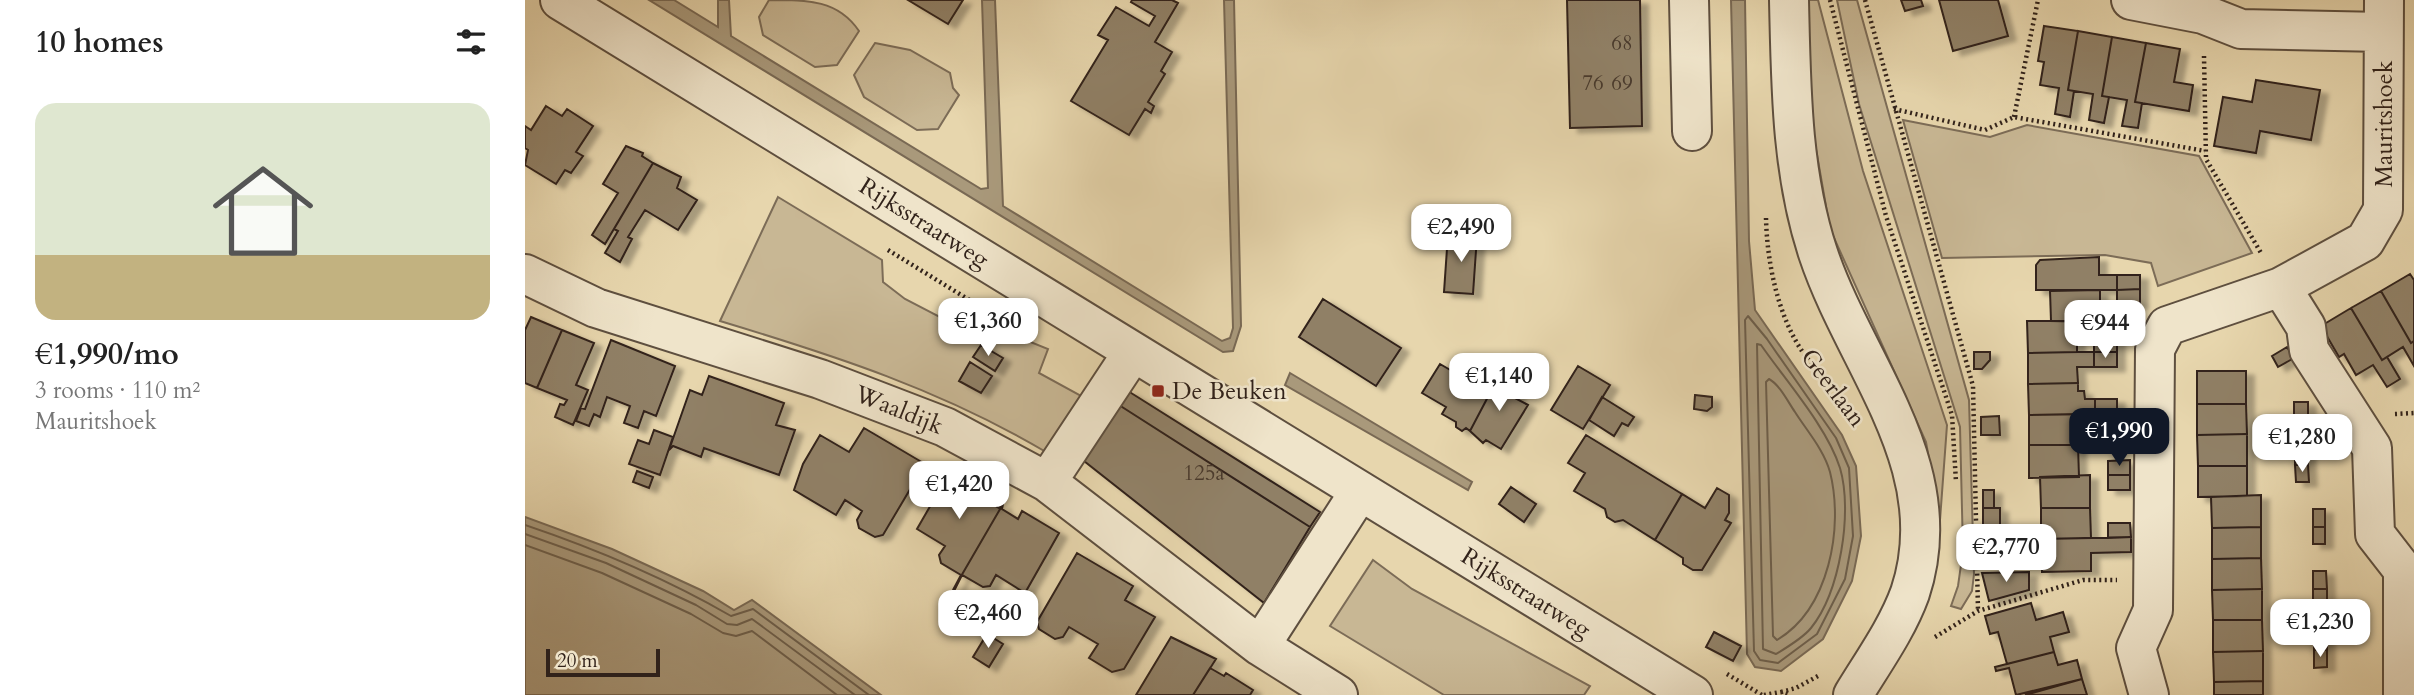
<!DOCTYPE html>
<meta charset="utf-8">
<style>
:root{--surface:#fff;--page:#f2f2f2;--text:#222;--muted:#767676;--line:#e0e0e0;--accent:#111827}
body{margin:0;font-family:Cardo,serif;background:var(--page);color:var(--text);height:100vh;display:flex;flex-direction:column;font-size:26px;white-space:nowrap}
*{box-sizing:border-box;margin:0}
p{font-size:23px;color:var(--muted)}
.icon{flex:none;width:38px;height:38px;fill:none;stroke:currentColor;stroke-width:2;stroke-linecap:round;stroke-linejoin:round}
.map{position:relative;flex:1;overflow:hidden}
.side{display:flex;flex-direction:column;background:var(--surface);width:525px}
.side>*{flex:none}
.scale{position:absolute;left:21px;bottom:18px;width:114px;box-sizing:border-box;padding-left:7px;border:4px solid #31221a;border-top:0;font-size:19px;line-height:24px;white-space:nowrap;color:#31221a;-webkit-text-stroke:5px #efe4ca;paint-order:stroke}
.price{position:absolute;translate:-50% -60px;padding:0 16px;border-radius:14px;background:#fff;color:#222;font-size:23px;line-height:46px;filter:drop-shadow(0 2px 4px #0008)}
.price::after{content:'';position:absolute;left:50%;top:42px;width:21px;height:16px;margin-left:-10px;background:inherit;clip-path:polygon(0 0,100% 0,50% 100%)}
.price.selected{background:var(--accent);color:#fff}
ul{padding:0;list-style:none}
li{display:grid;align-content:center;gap:14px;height:371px;padding:0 35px}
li+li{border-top:2px solid var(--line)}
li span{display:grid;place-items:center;height:217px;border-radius:21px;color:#555}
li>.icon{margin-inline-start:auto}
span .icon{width:126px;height:126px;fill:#fffc;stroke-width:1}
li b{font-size:30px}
h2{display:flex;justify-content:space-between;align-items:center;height:84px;padding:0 35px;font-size:30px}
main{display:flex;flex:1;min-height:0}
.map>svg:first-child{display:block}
</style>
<main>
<section class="side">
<h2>10 homes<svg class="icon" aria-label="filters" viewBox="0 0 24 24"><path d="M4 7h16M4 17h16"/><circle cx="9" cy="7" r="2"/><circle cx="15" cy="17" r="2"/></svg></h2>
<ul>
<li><span style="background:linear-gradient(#dfe7d0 70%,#c2b280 0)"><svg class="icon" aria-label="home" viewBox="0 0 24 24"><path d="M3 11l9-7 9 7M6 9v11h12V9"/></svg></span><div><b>€1,990/mo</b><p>3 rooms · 110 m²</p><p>Mauritshoek</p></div></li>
</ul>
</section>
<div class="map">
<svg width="1889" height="695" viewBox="0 0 1889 695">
<defs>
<filter id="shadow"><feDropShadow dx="8" dy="4.5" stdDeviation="2" flood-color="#0004"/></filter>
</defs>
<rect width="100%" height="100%" fill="#e7d6ad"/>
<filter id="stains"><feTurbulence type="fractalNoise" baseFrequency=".00286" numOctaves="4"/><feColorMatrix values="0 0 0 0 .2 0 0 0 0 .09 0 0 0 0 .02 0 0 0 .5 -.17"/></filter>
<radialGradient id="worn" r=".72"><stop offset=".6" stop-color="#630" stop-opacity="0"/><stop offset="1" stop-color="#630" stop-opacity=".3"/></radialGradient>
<path fill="#c8b794" stroke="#7c6c57" stroke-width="2" d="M 244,0 C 284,0 313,0 334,31 L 312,65 L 290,67 L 238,35 L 234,17 Z
M 1279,0 L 1293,0 L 1338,171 L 1422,425 L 1415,520 L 1401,442 L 1305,229 L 1281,92 Z
M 1312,0 L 1332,0 L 1444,400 L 1449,574 L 1447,591 L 1436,609 L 1426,606 L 1433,586 L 1438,551 L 1435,427 L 1334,104 Z
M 350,43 L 385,50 L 425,73 L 428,88 L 434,95 L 413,129 L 392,130 L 339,97 L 329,75 Z
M 1378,120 L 1465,137 L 1502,125 L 1674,156 L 1727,253 L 1633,286 L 1626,263 L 1580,255 L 1417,258 Z
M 253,197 L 357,260 L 358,282 L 380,299 L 430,325 L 436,314 L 523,349 L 514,373 L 560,398 L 521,452 C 416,390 311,356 195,321 Z
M 848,560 L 887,589 L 1065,686 L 1059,695 L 919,695 L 805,626 Z"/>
<path fill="#a9997b" stroke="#796954" stroke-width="2" d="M 124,0 L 149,0 L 193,27 L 193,0 L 204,0 L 206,36 L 456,189 L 463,188 L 457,0 L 470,0 L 478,206 L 697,341 L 705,338 L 708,328 L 699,0 L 709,0 L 716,326 L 708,351 L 698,352 Z
M 1206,0 L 1220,0 L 1224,241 L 1230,310 L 1317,435 L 1331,466 L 1336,536 L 1327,581 L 1298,639 L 1256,671 L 1230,667 L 1222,654 Z
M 765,373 L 947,482 L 943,490 L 760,385 Z
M 0,517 L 87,549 L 178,591 L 209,610 L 227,600 L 356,695 L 0,695 Z"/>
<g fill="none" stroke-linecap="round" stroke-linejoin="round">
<path stroke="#6d5e4a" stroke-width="2" d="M 1223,316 L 1242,339 L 1311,438 L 1324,468 L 1328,536 L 1320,579 L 1292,634 L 1253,663 L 1235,660 L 1229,651 L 1220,320 Z
M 1232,344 L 1236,345 C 1261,381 1302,427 1315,468 C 1328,512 1315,592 1286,628 C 1278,638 1261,648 1251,654 L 1238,649 Z
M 1244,379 C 1255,385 1263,402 1270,412 C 1282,431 1299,450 1305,472 C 1319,528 1304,609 1252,640 L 1248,636 L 1241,382 Z
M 0,525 C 71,549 140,578 206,616 L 228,609 L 344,695
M 0,534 L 81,563 L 171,605 L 202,624 L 212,625 L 227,619 L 330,695
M 0,545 L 77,573 L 166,614 L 198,633 L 211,636 L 227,631 L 312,695"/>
</g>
<path fill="#908066" stroke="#31221a" stroke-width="2" filter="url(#shadow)" d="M 383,0 L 438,0 L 423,24 Z
M 607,0 L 647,0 L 653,3 L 630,42 L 647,52 L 636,71 L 640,74 L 623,102 L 629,106 L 626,113 L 620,109 L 604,135 L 546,101 L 583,40 L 573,35 L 591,7 L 624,26 L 630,16 L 606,2 Z
M 1042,0 L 1115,0 L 1117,126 L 1045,128 Z
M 1376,0 L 1396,0 L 1398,6 L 1380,11 Z
M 1414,0 L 1473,0 L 1483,36 L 1428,51 Z
M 1519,26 L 1553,31 L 1543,90 L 1549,91 L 1545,117 L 1530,114 L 1534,88 L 1515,85 L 1519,62 L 1513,61 Z
M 1553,31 L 1587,37 L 1577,96 L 1584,97 L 1579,123 L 1564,120 L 1568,94 L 1543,90 Z
M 1587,37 L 1621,43 L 1610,102 L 1617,103 L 1613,128 L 1597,126 L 1602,100 L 1577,96 Z
M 1621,43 L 1655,49 L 1649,82 L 1668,85 L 1664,111 L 1610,102 Z
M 1731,80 L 1795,90 L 1786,140 L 1735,131 L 1731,153 L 1689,146 L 1698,97 L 1727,102 Z
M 21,106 L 37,116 L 42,109 L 68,126 L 51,152 L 58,156 L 46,173 L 40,170 L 31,184 L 0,165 L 3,150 L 0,148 L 0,126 L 6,130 Z
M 101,146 L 118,153 L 117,156 L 128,163 L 80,244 L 67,235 L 93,193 L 78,184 Z
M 128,163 L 156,177 L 152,188 L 172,200 L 153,230 L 120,210 L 103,237 L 107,239 L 95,262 L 80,253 L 93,231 L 89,229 Z
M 923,234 L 952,236 L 948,294 L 919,292 Z
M 1574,257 L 1574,275 L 1592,275 L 1592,290 L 1511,290 L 1511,265 L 1515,260 Z
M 1885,274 L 1889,280 L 1889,341 L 1886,343 L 1856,291 Z
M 1592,275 L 1615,275 L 1615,289 L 1592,290 Z
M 1615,289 L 1615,304 L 1592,304 L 1592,290 Z
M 1575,290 L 1575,322 L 1526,321 L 1525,291 Z
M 1856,291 L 1886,343 L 1889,341 L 1889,366 L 1878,347 L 1857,360 L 1826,308 Z
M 798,299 L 876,348 L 851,386 L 774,337 Z
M 1826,308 L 1857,360 L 1862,357 L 1875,379 L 1862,387 L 1848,365 L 1831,375 L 1819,354 L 1814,357 L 1796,326 Z
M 6,317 L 37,330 L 12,388 L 0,383 L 0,330 Z
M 1502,321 L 1552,321 L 1552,352 L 1503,353 Z
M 37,330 L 69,343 L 51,385 L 63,390 L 48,425 L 30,417 L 35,404 L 39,405 L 42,400 L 12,388 Z
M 1569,338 L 1592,338 L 1592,352 L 1569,352 Z
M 86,340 L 150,366 L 131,416 L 119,411 L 113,428 L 99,423 L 105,406 L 82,397 L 75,417 L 69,414 L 64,426 L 51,421 L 56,408 L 60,409 Z
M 456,345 L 478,358 L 470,371 L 448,357 Z
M 1762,347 L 1769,358 L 1753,367 L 1747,356 Z
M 1449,352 L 1465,352 L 1465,360 L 1457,369 L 1449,369 Z
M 1552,352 L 1569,352 L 1569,367 L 1552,367 L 1553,383 L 1503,384 L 1503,353 Z
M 1569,352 L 1592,352 L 1592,367 L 1569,367 Z
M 951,359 L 975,374 L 945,431 L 941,428 L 937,431 L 931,427 L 931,422 L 917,414 L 921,407 L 897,393 L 915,364 L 939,378 Z
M 445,362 L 467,376 L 456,393 L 434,381 Z
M 1053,366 L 1085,385 L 1058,429 L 1026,410 Z
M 1672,371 L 1721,371 L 1721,404 L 1672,404 Z
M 975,374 L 997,386 L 990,398 L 1003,405 L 976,449 L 961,440 L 958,443 L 945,431 Z
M 184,376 L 259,403 L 251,425 L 270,430 L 254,475 L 179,448 L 176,457 L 148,446 L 144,450 L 165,390 L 177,395 Z
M 1553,383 L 1553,391 L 1559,391 L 1560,399 L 1570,399 L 1570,414 L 1504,415 L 1503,384 Z
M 603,391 L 795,512 L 785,527 L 594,405 Z
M 1170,395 L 1187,397 L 1187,407 L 1182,411 L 1169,409 Z
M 1077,397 L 1109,417 L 1103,426 L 1097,423 L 1089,436 L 1064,420 Z
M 1570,399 L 1592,399 L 1592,414 L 1570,414 Z
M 1769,402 L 1783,402 L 1783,420 L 1769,420 Z
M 1672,404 L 1721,404 L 1722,434 L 1672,435 Z
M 594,405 L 785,527 L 739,603 L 559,461 Z
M 1553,414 L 1553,445 L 1504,445 L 1504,415 Z
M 1570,414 L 1592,414 L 1593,428 L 1570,429 Z
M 1474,416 L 1475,435 L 1456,435 L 1456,417 Z
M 339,428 L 400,464 L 358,535 L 350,537 L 334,528 L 332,520 L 337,511 L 320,500 L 311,515 L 269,490 L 278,464 L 295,435 L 324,452 Z
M 129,430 L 148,437 L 135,475 L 104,464 L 113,440 L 124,444 Z
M 1722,434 L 1722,466 L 1673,466 L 1672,435 Z
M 1061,435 L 1157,494 L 1130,540 L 1098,520 L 1090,522 L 1082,517 L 1080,509 L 1049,491 L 1060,473 L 1043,463 Z
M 1504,445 L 1553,445 L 1554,477 L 1504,478 Z
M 1770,446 L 1783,446 L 1783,465 L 1770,465 Z
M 1605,460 L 1605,475 L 1583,475 L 1583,461 Z
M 1770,465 L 1783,465 L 1784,482 L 1771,482 Z
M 1673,466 L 1722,466 L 1722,496 L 1673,497 Z
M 426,470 L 463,491 L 458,499 L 474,508 L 478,504 L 428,590 L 436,575 L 416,563 L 414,555 L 420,546 L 392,529 Z
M 112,471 L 128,477 L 124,488 L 108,482 Z
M 1565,475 L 1565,508 L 1516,508 L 1515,477 Z
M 1583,475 L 1605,475 L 1605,490 L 1583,490 Z
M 986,487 L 1011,504 L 999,522 L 974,504 Z
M 1192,488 L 1204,495 L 1204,513 L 1200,520 L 1206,523 L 1177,570 L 1168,570 L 1158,564 L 1158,558 L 1130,540 L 1157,494 L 1180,508 Z
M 1458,490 L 1469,490 L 1469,508 L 1458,508 Z
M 1736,495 L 1736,527 L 1687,528 L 1686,497 Z
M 478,504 L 477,509 L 493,519 L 497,511 L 534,533 L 500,593 L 471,575 L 465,586 L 458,587 L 437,575 L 429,591 L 428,590 Z
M 1458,508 L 1475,508 L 1475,526 L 1458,527 Z
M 1516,508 L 1565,508 L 1566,538 L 1516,539 Z
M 1788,509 L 1800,509 L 1800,527 L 1788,527 Z
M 1583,523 L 1605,523 L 1606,537 L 1583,538 Z
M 1736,527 L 1736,558 L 1687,559 L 1687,528 Z
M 1788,527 L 1800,527 L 1800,544 L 1788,544 Z
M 1606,537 L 1606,552 L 1566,553 L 1566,571 L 1517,572 L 1516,539 Z
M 552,553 L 608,586 L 600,600 L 630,617 L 599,669 L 587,672 L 564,658 L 573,644 L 544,627 L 538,637 L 530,639 L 514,629 L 512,622 Z
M 1736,558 L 1737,589 L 1687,590 L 1687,559 Z
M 1788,571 L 1801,571 L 1802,589 L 1788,589 Z
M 1504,572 L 1504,590 L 1464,601 L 1457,573 Z
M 1737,589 L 1737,620 L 1688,620 L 1687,590 Z
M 1788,589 L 1802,589 L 1802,606 L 1788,606 Z
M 1506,603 L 1511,620 L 1538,612 L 1544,632 L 1525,637 L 1529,652 L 1482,664 L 1473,632 L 1465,634 L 1460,616 Z
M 1688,620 L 1737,620 L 1738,651 L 1688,652 Z
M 1189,632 L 1216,646 L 1208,661 L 1181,647 Z
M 1789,633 L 1802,633 L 1802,650 L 1789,650 Z
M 462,634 L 478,644 L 464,667 L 448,657 Z
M 646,637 L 691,659 L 668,695 L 611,695 Z
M 1789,650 L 1802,650 L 1802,667 L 1789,668 Z
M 1738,651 L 1738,681 L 1689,682 L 1688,652 Z
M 1529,652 L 1533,665 L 1552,660 L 1557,679 L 1491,695 L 1484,668 L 1471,671 L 1470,667 Z
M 685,668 L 699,676 L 701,673 L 728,690 L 725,695 L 668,695 Z
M 1557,679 L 1562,695 L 1500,695 Z
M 1738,681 L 1738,695 L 1689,695 L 1689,682 Z"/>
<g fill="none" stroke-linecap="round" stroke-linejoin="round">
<defs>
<path id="minor" d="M 35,0 L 1168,695
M 1164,0 L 1167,131
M 1264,0 C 1266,85 1266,171 1293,253 C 1330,365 1427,467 1385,593 C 1372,629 1348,662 1328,695
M 1606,0 L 1678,14 L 1716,29 L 1858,32
M 0,274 L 71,308 L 295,379 L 420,427 L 522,482 L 735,646 L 813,695
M 1756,287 L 1781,327 L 1784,350 L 1847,448 L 1850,534 L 1878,570 L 1878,695
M 522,482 L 608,352
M 735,646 L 835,491
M 1624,695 L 1611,648 L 1628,610 L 1630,349 L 1642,326 L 1756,287 L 1840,241 L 1858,210 L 1859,0"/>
</defs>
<use href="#minor" stroke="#5e4f3f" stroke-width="42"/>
<path stroke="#31221a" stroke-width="4.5" stroke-dasharray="2 3.5" stroke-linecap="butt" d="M 1305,0 L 1361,216 L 1427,415 L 1431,482
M 1340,0 L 1448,386 L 1453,611
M 1679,56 L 1681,159 L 1736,253
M 1369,109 L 1460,130 L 1489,117 L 1680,151
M 1489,117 L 1513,0
M 1241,218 C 1242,263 1253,317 1279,354 C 1288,366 1299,376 1309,386
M 363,250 L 472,317
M 1870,414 L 1889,413
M 1410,637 L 1453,611 L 1558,580 L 1592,580
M 1202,674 L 1237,695
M 1256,692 L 1271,688 L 1293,676
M 1239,695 L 1256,692 L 1265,695"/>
<use href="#minor" stroke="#efe4ca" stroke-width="38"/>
</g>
<rect fill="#8f2418" stroke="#efe4ca" stroke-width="2.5" x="626" y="384" width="14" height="14" rx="3.5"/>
<g text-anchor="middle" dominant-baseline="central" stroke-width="5" stroke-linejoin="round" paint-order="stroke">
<g font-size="21" fill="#493a2d">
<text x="1097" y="43">68</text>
<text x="1068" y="83">76</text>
<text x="1097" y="83">69</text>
<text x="679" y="473">125a</text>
</g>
<g font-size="24" fill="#31221a" stroke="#efe4ca">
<text transform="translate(1859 124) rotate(-90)">Mauritshoek</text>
<text transform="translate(399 223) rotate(32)">Rijksstraatweg</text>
<text transform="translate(1308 388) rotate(53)">Geerlaan</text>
<text transform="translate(374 410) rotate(22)">Waaldijk</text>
<text transform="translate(1001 593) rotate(32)">Rijksstraatweg</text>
</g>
<g font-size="24" fill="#31221a" stroke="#efe4ca" text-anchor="start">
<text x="647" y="391">De Beuken</text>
</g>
</g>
<rect width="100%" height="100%" filter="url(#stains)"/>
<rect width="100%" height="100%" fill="url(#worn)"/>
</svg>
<div class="scale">20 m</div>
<b class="price" style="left:936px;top:264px">€2,490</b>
<b class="price" style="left:463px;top:358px">€1,360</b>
<b class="price" style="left:1580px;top:360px">€944</b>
<b class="price" style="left:974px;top:413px">€1,140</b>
<b class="price selected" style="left:1594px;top:468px">€1,990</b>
<b class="price" style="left:1777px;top:474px">€1,280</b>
<b class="price" style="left:434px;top:521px">€1,420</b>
<b class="price" style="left:1481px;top:584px">€2,770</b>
<b class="price" style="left:463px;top:650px">€2,460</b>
<b class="price" style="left:1795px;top:659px">€1,230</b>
</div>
</main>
